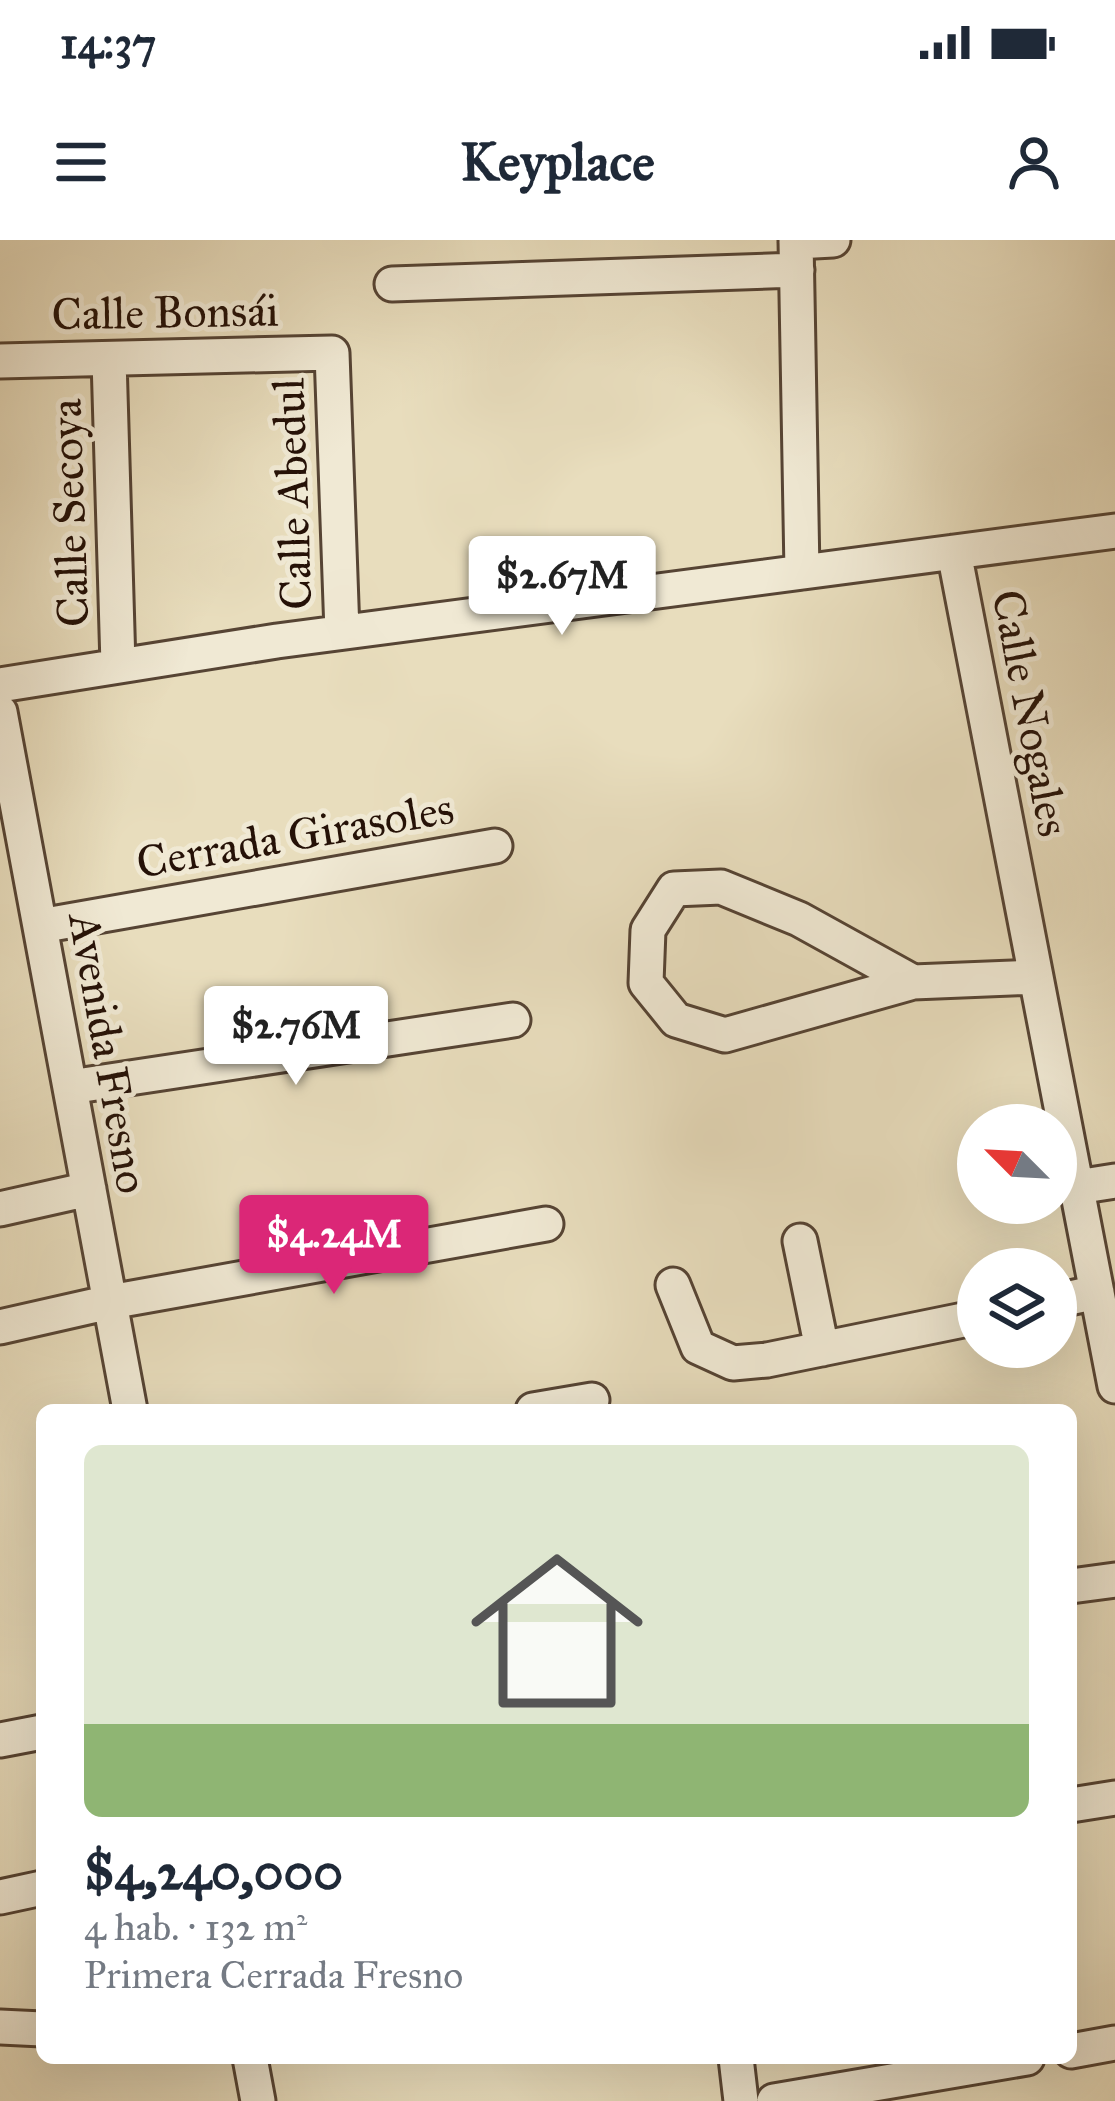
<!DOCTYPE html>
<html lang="es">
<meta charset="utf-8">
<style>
:root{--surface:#fff;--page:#f2f2f3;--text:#1f2937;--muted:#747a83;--accent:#db2777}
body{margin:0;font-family:"IM FELL Great Primer",serif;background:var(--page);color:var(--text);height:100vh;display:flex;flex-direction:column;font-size:45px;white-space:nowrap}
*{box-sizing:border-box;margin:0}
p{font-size:39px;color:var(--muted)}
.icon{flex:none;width:66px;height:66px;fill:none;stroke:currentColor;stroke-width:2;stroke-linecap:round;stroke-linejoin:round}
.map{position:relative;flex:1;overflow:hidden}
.sheet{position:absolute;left:36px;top:1164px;width:1041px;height:660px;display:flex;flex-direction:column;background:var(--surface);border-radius:18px;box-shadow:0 12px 48px #0002}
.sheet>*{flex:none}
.needle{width:78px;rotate:294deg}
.tools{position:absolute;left:957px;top:864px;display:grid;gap:24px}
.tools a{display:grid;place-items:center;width:120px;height:120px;border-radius:50%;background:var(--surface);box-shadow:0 12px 48px #0002;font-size:60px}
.price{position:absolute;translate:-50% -102px;padding:0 27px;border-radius:12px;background:#fff;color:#222;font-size:39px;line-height:78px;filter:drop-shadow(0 3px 6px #0008)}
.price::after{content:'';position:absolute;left:50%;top:72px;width:36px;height:27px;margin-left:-18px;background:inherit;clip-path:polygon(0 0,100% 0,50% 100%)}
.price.current{background:var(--accent);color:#fff}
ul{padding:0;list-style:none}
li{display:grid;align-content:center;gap:24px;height:636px;padding:0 48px}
li span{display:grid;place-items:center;height:372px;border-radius:18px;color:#555}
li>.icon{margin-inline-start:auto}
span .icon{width:216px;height:216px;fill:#fffc;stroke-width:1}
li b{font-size:51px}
.status{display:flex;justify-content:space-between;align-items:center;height:84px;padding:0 60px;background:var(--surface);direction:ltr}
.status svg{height:33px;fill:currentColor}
header{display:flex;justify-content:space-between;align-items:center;height:156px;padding:0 48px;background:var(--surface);font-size:54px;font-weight:700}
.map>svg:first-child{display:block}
</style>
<div class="status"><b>14:37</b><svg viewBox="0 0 49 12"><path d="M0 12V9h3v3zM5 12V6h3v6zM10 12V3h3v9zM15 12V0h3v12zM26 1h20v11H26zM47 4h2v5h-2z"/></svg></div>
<header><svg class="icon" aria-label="menu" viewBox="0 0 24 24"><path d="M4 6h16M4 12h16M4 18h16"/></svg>Keyplace<svg class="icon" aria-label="person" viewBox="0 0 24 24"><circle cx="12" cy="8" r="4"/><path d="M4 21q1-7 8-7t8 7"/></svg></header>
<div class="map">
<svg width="1115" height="1861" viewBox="0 0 1115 1861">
<rect width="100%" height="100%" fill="#e8ddbd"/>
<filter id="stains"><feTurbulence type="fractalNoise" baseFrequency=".00167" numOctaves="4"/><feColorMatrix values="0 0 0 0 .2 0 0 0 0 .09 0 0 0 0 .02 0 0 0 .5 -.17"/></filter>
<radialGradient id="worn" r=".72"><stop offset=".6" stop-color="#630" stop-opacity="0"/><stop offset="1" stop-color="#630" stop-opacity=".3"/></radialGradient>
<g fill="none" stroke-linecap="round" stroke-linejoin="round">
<defs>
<path id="minor" d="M 796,0 L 802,332
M 796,2 L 833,0
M 392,44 L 797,30
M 109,119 L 118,425
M 0,121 L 332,113 L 342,392
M 954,312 L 1115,1146
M 0,445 L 277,401 L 1115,291
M 0,472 L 130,1170
M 40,686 L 495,606
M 913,742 L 799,679 L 721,647 L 674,649 L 648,690 L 646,743 L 676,780 L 725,795 L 913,742 L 1036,737
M 70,847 L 513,780
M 1077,947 L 1115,941
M 0,969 L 89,949
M 800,1001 L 822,1109
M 673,1045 L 698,1107 L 733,1123 L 767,1120 L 978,1077
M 1056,1061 L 1097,1052
M 0,1087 L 110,1062 L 546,984
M 533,1170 L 592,1160
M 1071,1346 L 1115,1340
M 0,1500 L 42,1492
M 1071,1565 L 1115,1558
M 0,1657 L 42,1648
M 0,1787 L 42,1789
M 1071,1811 L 1115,1803
M 250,1818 L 258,1861
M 736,1818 L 741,1861
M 774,1861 L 1027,1818"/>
</defs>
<use href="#minor" stroke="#564434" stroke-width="39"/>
<use href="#minor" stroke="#f0e9d4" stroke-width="33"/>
</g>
<g text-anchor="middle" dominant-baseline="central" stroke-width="10" stroke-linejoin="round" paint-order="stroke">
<g font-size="45" fill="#251107" stroke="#f0e9d4">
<text transform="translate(165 72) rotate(-1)">Calle Bonsái</text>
<text transform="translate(292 254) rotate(-92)">Calle Abedul</text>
<text transform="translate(69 273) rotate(-92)">Calle Secoya</text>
<text transform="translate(1031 473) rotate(79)">Calle Nogales</text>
<text transform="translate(295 595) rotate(-10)">Cerrada Girasoles</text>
<text transform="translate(109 813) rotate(80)">Avenida Fresno</text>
</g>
</g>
<rect width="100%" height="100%" filter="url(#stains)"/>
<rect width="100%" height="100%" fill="url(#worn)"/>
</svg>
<div class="tools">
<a><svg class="needle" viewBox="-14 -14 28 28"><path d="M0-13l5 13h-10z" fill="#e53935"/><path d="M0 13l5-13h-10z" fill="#747a83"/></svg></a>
<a><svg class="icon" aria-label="layers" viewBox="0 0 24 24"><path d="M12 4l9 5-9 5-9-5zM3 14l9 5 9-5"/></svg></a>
</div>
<b class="price" style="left:562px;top:398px">$2.67M</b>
<b class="price" style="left:296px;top:848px">$2.76M</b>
<b class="price current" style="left:334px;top:1057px">$4.24M</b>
<section class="sheet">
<ul>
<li><span style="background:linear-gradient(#dfe7d0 75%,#8fb573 0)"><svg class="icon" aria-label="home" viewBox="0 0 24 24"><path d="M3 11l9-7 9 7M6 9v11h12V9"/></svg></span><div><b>$4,240,000</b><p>4 hab. · 132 m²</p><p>Primera Cerrada Fresno</p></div></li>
</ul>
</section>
</div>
